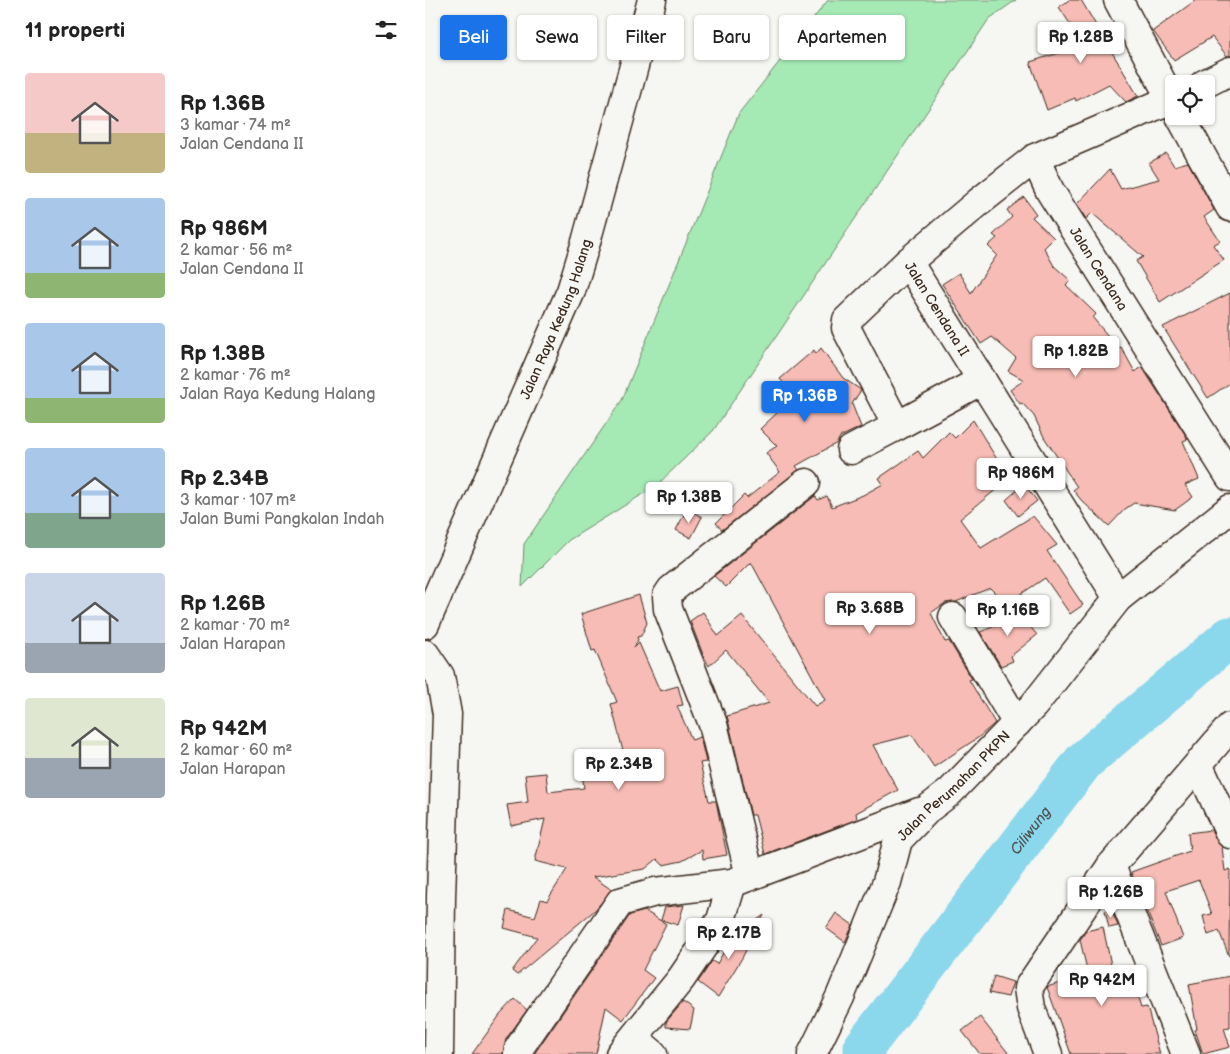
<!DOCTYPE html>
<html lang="id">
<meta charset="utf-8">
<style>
:root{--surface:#fff;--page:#f6f6f6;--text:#222;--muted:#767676;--accent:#1a73e8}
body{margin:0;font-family:"Balsamiq Sans",sans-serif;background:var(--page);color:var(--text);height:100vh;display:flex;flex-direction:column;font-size:19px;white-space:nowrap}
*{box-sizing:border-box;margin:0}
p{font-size:16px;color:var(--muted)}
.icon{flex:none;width:28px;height:28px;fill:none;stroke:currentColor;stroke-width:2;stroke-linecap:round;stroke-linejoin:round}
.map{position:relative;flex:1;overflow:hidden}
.sheet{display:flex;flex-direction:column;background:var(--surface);width:425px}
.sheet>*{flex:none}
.hud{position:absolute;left:15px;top:15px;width:475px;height:45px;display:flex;gap:10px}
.fabs{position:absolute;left:740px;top:75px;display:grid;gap:10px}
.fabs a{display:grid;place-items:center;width:50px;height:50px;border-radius:5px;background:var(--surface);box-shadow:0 1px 4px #0004;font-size:25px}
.price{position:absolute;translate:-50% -42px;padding:0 11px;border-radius:5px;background:#fff;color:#222;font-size:16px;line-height:32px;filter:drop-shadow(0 1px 2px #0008)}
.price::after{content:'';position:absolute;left:50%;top:30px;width:15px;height:11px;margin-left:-8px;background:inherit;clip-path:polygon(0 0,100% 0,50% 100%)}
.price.selected{background:var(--accent);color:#fff}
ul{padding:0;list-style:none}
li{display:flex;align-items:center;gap:15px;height:125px;padding:0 25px}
li span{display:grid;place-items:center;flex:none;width:140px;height:100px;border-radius:5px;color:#555}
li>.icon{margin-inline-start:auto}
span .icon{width:60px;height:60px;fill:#fffc;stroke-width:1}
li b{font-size:21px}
h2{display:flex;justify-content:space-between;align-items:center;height:60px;padding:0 25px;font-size:21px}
.chip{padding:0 18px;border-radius:5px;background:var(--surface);box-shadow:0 1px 4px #0004;font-size:18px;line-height:45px}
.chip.selected{background:var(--accent);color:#fff}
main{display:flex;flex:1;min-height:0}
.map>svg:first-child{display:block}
</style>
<main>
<section class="sheet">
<h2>11 properti<svg class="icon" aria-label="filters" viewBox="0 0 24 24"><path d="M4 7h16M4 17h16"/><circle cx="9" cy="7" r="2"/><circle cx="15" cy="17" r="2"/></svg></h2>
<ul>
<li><span style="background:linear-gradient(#f6c9c9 60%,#c2b280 0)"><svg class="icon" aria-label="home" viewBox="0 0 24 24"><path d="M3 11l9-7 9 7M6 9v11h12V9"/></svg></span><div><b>Rp 1.36B</b><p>3 kamar · 74 m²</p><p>Jalan Cendana II</p></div></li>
<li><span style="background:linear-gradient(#a9c7e8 75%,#8fb573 0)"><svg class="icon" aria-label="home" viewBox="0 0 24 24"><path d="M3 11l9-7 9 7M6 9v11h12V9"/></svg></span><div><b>Rp 986M</b><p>2 kamar · 56 m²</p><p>Jalan Cendana II</p></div></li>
<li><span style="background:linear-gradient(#a9c7e8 75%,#8fb573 0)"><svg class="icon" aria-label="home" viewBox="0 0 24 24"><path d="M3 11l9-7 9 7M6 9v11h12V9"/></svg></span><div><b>Rp 1.38B</b><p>2 kamar · 76 m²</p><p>Jalan Raya Kedung Halang</p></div></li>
<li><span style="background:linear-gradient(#a9c7e8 65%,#7fa58c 0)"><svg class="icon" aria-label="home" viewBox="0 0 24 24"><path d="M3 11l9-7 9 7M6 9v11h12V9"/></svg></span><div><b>Rp 2.34B</b><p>3 kamar · 107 m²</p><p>Jalan Bumi Pangkalan Indah</p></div></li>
<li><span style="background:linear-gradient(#c9d6e8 70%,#9aa5b1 0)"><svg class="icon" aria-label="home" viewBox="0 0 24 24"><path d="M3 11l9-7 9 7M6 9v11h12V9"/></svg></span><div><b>Rp 1.26B</b><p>2 kamar · 70 m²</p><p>Jalan Harapan</p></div></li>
<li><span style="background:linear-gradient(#dfe7d0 60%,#9aa5b1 0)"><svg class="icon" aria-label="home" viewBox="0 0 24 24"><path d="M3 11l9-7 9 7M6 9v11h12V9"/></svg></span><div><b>Rp 942M</b><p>2 kamar · 60 m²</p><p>Jalan Harapan</p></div></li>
</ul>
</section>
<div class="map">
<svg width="805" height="1054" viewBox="0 0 805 1054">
<rect width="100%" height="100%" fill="#f6f6f2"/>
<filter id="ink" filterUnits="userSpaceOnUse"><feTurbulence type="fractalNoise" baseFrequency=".02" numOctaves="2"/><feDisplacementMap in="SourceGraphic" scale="10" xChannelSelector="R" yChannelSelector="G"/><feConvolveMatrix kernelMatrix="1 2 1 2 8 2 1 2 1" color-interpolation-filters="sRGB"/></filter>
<g filter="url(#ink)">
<path fill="#a5e9b5" stroke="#708a6a" d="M 403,0 L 591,0 L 564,19 L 288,431 L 231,486 L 144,540 L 97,587 L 99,544 L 197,400 L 314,113 Z"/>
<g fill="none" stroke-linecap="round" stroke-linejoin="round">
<path stroke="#8bd7eb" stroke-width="41" id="s1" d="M 439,1054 L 439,1047 L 659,761 L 805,637"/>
</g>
<path fill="#f7bcb5" stroke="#3b2a1e" d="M 644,0 L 656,0 L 713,96 L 701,102 L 684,84 L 651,101 L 650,98 L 622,110 L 605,62 L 656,46 L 651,37 L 653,36 L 634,7 Z
M 771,0 L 805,0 L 805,56 L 802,56 L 787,37 L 749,60 L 728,31 Z
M 741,153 L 749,166 L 763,162 L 789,210 L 779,217 L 795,241 L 788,245 L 799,260 L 735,302 L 711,261 L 718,257 L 667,213 L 661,219 L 652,204 L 685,169 L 696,189 L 734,179 L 724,163 Z
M 599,197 L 611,214 L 607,217 L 629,238 L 619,248 L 629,266 L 645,280 L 641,285 L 671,314 L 668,318 L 693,348 L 696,347 L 710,372 L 717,367 L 763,439 L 758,441 L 774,479 L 760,485 L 768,497 L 750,510 L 709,503 L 700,509 L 684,526 L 657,501 L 648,490 L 652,487 L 619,437 L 609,416 L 597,403 L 595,404 L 585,390 L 599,380 L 583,371 L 591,358 L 567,337 L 556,344 L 517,284 L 534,273 L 546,293 L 572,255 L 563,246 L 572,238 L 568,235 L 587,217 L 582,210 Z
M 805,293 L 805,383 L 783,398 L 738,327 Z
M 396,348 L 418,378 L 436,390 L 427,404 L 436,427 L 415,437 L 412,443 L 371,466 L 374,470 L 297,530 L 291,523 L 319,495 L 322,498 L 355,472 L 341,453 L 352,446 L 335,429 L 370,396 L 355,379 L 389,350 L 391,354 Z
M 548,420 L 584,479 L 535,519 L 556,548 L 608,516 L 632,545 L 622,551 L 658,605 L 645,614 L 620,578 L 581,604 L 565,588 L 531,602 L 520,603 L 506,613 L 520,642 L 524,641 L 547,679 L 544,680 L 570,723 L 554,737 L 509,767 L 487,735 L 448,745 L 473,790 L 431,813 L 432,819 L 340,854 L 330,815 L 326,815 L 302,716 L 344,703 L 301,650 L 284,666 L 279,657 L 265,621 L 278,612 L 293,636 L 317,616 L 390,706 L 400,700 L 326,562 L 301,587 L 289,576 L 390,496 L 393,500 L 402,496 L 407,507 L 438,495 L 458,484 L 454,478 L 493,451 L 498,458 L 524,432 L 530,438 Z
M 599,484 L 612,501 L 593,516 L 581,500 Z
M 262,509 L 277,517 L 266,538 L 251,530 Z
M 214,595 L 222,623 L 216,636 L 212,637 L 213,640 L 209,648 L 214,643 L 235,691 L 253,686 L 258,705 L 252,706 L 267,740 L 275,737 L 281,762 L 275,763 L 284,801 L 291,801 L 302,855 L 278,859 L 277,850 L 257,861 L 238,865 L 232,859 L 220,869 L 168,877 L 187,890 L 170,910 L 92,975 L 87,971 L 112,937 L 79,928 L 83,910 L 110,917 L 116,899 L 122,901 L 142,869 L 110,861 L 120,819 L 86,826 L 82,805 L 103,802 L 100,775 L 121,773 L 123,792 L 159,788 L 155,756 L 198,751 L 186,704 L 192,702 L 170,650 L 167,651 L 156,614 Z
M 591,609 L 612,635 L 586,656 L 588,661 L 576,666 L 555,632 L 570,626 Z
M 786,830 L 797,847 L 800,871 L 805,869 L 804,956 L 794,931 L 783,935 L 778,916 L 787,914 L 774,880 L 741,891 L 758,938 L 736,946 L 706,872 L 765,851 L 763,833 Z
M 259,905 L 253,925 L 236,920 L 240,907 Z
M 686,909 L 693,926 L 684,928 L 680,911 Z
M 220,911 L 241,924 L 218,970 L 229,978 L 198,1020 L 181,1007 L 171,1054 L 109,1054 L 205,915 Z
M 411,913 L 428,925 L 420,942 L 401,928 Z
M 339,915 L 317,958 L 293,997 L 273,982 L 287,961 L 292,964 L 306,938 Z
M 678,927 L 688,974 L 703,969 L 716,1008 L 722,1007 L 735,1054 L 646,1054 L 622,987 L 663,974 L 655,940 L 661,931 Z
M 569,976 L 588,982 L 583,997 L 564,993 Z
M 805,976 L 805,1027 L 799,1028 L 805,1047 L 778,1054 L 770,1030 L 772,1029 L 764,984 Z
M 90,999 L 102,1010 L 81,1039 L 78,1054 L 47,1054 L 75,1015 Z
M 258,1002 L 269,1010 L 265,1029 L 241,1027 L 241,1022 Z
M 555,1017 L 584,1054 L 555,1054 L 537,1031 Z"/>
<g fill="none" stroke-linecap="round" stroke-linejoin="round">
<defs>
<g id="minor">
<path d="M 693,0 L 749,105"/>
<path d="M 779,84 L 805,71"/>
<path d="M 755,116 L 805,207"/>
<path id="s2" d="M 610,158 L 625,191 L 805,477"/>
<path id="s3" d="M 483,262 L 693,598"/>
<path d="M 557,380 L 472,426 L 421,328 L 422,320 L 483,262 L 554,202 L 610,158 L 749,98"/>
<path d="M 426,450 L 472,426"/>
<path d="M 528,617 L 592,723"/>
<path d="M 0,654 L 15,676 L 22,714 L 16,897 L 14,1054"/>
<path d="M 774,766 L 805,834"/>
<path d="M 686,866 L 761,1054"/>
<path d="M 325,876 L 288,724 L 243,609 L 242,596 L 246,590 L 381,483"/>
<path d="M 209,1038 L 228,1054"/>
<path d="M 93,1054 L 94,1048 L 195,902 L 230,892 L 307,883 L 494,812"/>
<path d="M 195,1054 L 256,979 L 296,920 L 307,883"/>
<path id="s4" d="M 387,1054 L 415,997 L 462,882 L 473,840 L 504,808 L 525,792 L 609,705 L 693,598 L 805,509"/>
<path d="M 623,1054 L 606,1008 L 603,988 L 686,866 L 805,727"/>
</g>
<g id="major">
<path id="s5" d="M 0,624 L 146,291 L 161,242 L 227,0"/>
</g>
</defs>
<use href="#minor" stroke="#3b2a1e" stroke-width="31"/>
<use href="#major" stroke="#3b2a1e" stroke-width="31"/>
<use href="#minor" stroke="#f6f6f2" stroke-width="28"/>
<use href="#major" stroke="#f6f6f2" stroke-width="28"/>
</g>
</g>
<g text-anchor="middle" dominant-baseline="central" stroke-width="4" stroke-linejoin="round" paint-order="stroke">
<g font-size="14" fill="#3b2a1e" stroke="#f6f6f2">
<text stroke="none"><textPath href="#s2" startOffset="128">Jalan Cendana</textPath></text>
<text stroke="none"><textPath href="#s3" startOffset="55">Jalan Cendana II</textPath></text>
<text stroke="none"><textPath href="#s5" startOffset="332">Jalan Raya Kedung Halang</textPath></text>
<text stroke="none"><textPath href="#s4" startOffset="309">Jalan Perumahan PKPN</textPath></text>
</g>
<g font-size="15" font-style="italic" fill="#4f5551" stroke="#f6f6f2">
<text stroke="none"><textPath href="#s1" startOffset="280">Ciliwung</textPath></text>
</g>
</g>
</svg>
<div class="fabs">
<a><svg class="icon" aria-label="locate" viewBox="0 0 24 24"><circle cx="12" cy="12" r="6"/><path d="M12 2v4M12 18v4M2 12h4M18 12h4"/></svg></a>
</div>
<b class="price" style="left:656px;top:64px">Rp 1.28B</b>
<b class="price" style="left:651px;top:378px">Rp 1.82B</b>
<b class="price selected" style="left:380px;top:423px">Rp 1.36B</b>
<b class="price" style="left:596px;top:500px">Rp 986M</b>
<b class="price" style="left:264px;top:524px">Rp 1.38B</b>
<b class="price" style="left:445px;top:635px">Rp 3.68B</b>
<b class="price" style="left:583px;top:637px">Rp 1.16B</b>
<b class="price" style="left:194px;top:791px">Rp 2.34B</b>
<b class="price" style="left:686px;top:919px">Rp 1.26B</b>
<b class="price" style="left:304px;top:960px">Rp 2.17B</b>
<b class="price" style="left:677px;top:1007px">Rp 942M</b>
<div class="hud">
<a class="chip selected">Beli</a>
<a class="chip">Sewa</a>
<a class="chip">Filter</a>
<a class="chip">Baru</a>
<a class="chip">Apartemen</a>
</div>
</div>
</main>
